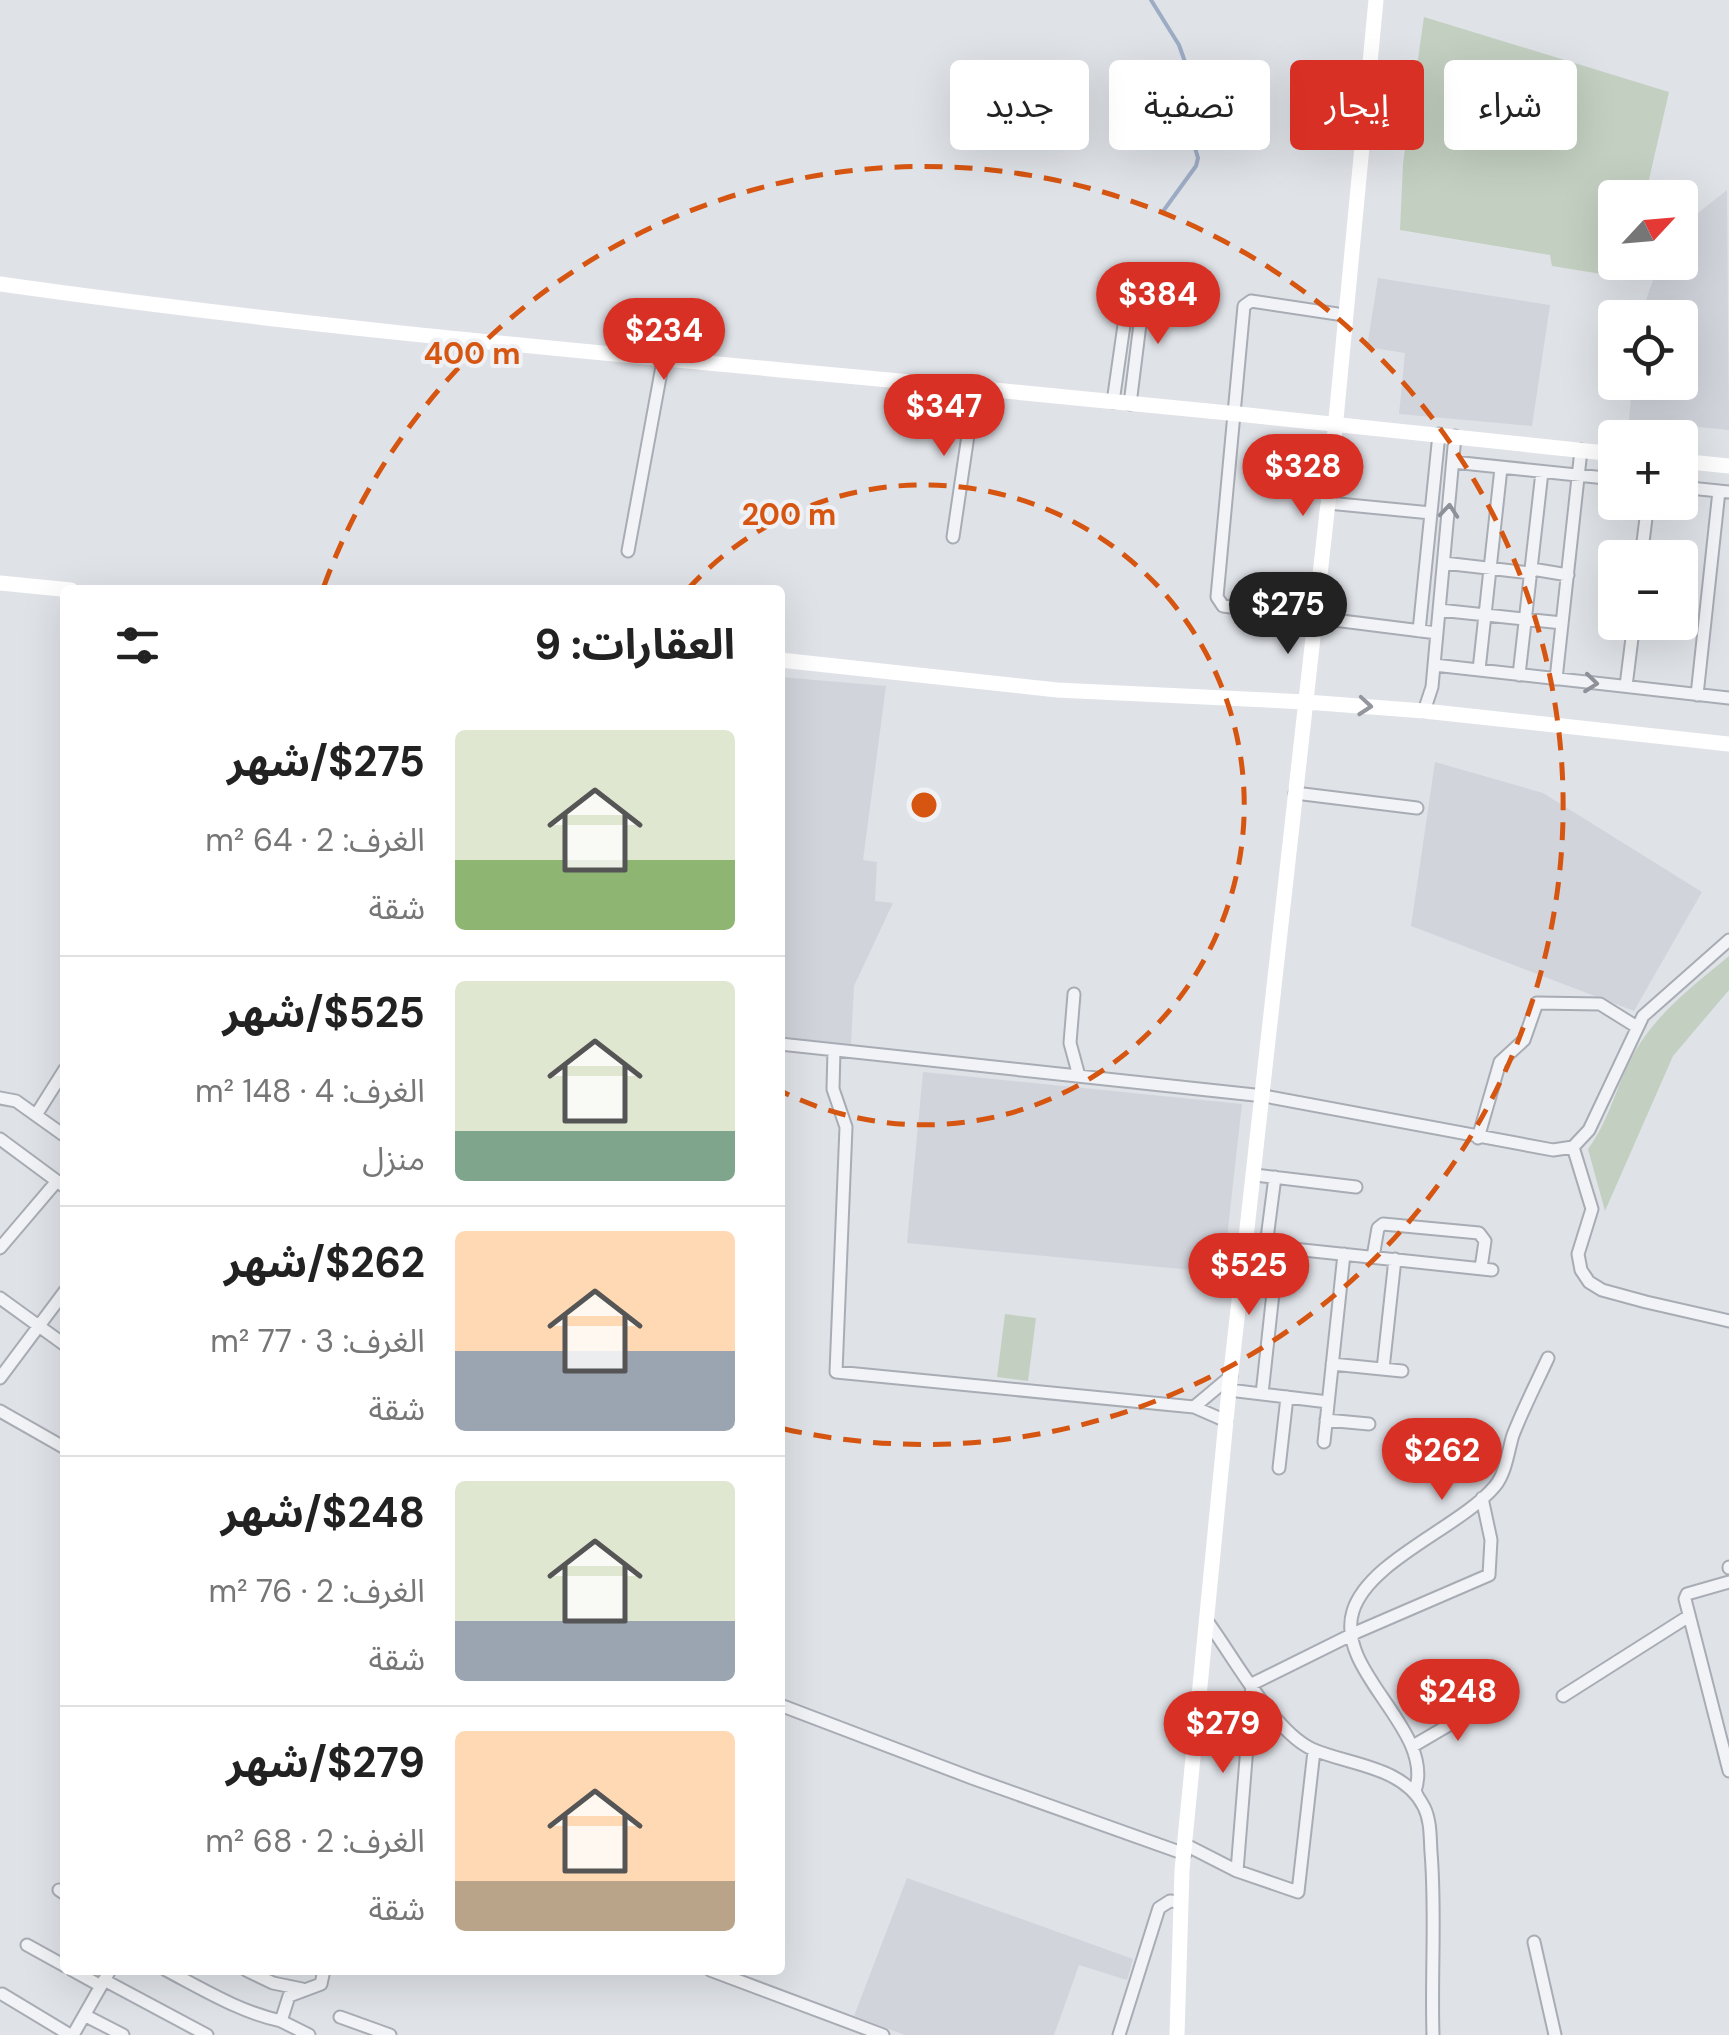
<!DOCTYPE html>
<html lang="ar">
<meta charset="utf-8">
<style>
:root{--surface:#fff;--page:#f6f6f6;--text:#222;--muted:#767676;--line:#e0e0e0;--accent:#d93025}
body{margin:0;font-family:"DM Sans","Noto Sans Arabic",sans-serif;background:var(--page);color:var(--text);direction:rtl;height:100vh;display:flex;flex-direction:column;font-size:38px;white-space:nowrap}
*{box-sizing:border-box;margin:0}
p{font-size:32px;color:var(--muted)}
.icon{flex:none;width:55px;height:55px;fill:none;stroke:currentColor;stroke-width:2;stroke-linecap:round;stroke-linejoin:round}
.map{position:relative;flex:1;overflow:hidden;direction:ltr}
.sheet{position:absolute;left:60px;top:585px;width:725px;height:1390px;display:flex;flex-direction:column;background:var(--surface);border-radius:10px;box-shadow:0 10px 40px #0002;direction:rtl}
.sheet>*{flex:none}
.top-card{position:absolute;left:815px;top:60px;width:762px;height:90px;direction:rtl;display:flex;gap:20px}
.needle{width:65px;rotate:64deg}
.buttons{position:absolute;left:1598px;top:180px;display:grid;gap:20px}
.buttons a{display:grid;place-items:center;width:100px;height:100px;border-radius:10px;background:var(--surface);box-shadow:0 10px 40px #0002;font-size:50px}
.price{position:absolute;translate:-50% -85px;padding:0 22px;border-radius:35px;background:var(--accent);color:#fff;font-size:32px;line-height:65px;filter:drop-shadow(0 2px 5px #0008)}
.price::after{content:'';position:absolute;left:50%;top:60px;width:30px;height:22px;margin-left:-15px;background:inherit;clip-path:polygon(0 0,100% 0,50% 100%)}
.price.active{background:#222;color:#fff}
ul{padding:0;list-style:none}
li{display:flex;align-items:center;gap:30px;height:250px;padding:0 50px}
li+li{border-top:2px solid var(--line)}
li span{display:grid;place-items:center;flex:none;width:280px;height:200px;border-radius:10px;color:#555}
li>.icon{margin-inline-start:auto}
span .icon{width:120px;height:120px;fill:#fffc;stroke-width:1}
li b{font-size:42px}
h2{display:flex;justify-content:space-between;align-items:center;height:120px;padding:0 50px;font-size:42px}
.tag{padding:0 35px;border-radius:10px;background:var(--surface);box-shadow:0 10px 40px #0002;font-size:35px;line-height:90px}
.tag.active{background:var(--accent);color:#fff}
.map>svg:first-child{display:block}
</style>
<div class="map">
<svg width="1729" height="2035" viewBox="0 0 1729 2035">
<rect width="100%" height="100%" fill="#dfe2e7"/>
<path fill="#d2d4dc" d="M 1727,190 L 1729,430 L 1629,420 L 1632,383 L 1680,382 L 1680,318 L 1640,317 L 1659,263 L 1680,262 L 1680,227 Z
M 1378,278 L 1550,305 L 1532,426 L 1399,414 L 1405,353 L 1367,347 Z
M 780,677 L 886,686 L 863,860 L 877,862 L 875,901 L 893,903 L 854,986 L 851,1046 L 780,1038 Z
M 1435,762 L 1543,793 L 1702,892 L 1634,1011 L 1411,926 Z
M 923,1072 L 1242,1104 L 1223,1273 L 907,1243 Z
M 907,1878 L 1133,1959 L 1127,1980 L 1079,1965 L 1054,2035 L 905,2035 L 854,2016 Z"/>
<path fill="#c3d0c1" d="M 1424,17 L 1669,92 L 1645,197 L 1615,198 L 1615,262 L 1629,263 L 1626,278 L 1552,266 L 1550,255 L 1400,230 L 1403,164 Z
M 1729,956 L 1729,990 L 1673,1056 L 1605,1211 L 1588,1149 C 1609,1121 1616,1087 1632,1057 C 1654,1015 1693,986 1729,956 Z
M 1005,1314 L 1036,1318 L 1028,1381 L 997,1377 Z"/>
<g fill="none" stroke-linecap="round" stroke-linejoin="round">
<path stroke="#9dacc5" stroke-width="4" d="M 1151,0 L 1179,45 L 1189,73 L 1185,114 L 1198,158 L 1196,166 L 1164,210"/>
<defs>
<path id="street" d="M 1344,315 L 1251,301 L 1244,306 L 1217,597 L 1223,606 L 1437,633
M 1113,402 L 1131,276
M 1130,404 L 1145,284
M 1453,462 L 1615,479
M 1680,487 L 1729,492
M 1328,503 L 1431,513
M 953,537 L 975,388
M 628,551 L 663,361
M 1641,558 L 1648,502
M 1444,563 L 1531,573
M 1532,569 L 1568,575
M 1439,610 L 1562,623
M 1419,631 L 1439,434
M 1434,665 L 1729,698
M 1479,670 L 1501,468
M 1519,675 L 1542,472
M 1556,679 L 1581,450
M 1626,686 L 1634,622
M 1697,695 L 1719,491
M 1424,711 L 1432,687 L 1455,436
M 1295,793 L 1417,808
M 1074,994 L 1070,1043 L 1079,1076
M 780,1044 L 1264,1096 L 1553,1150 L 1573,1147 L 1589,1130 L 1643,1016 L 1729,940
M 834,1050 L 833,1089 L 846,1127 L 836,1372 L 1194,1407 L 1226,1421
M 0,1098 L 16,1101 L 65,1136
M 36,1115 L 65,1069
M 1478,1138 L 1500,1062 L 1524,1040 L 1537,1003 L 1600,1004 L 1637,1027
M 0,1139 L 65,1187
M 1573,1147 L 1592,1209 L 1578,1254 L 1581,1270 L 1589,1282 L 1602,1290 L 1646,1302 L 1729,1321
M 1255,1175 L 1356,1187
M 1247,1244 L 1492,1270
M 1266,1246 L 1275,1177
M 0,1248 L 57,1181
M 1373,1257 L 1378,1228 L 1383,1224 L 1479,1233 L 1485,1241 L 1481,1268
M 0,1298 L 65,1345
M 1332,1364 L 1402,1371
M 1383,1369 L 1395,1259
M 0,1378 L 65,1291
M 1229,1390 L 1328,1402
M 1262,1394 L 1278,1247
M 1194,1407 L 1231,1376
M 0,1411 L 65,1448
M 1326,1420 L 1369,1424
M 1324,1442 L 1344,1254
M 1279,1468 L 1287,1397
M 1729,1567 L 1729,1568
M 1729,1582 L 1687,1594 L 1685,1599 L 1729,1771
M 1207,1621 C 1233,1656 1274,1732 1312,1749 C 1348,1765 1404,1766 1424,1807 C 1431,1821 1430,1838 1431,1852 C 1436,1913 1431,1974 1433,2035
M 1563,1696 L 1689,1616
M 780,1705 L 972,1778 L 1185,1854
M 1413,1746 L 1483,1705
M 1418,1797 L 1415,1791 C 1436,1730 1334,1672 1353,1611 C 1369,1560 1461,1527 1495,1486 C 1506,1473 1508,1451 1513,1435 C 1523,1409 1536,1384 1548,1358
M 1186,1845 L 1237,1871 L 1298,1892 L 1314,1751
M 1237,1871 L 1252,1684 L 1357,1632 L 1489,1575 L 1491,1540 L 1482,1498
M 59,1890 L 65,1894
M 1534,1942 L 1555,2035
M 27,1945 L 65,1966
M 72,1970 L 101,1986
M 166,1970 C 204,1990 240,2012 281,2021 L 289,1996 L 321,1984 L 324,1970
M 246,1970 L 273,1983 L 302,1989
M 710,1970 L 883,2035
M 104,1980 L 207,2035
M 2,1994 L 70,2035
M 86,2016 L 123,2035
M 340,2017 L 390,2035
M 281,2021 L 309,2035
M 73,2035 L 110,1970
M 1119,2035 L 1159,1908 L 1170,1901 L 1180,1902"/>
</defs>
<use href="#street" stroke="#a8acb4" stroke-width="15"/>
<use href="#street" stroke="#f2f3f6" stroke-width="11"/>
<path stroke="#fff" stroke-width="15" d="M 0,284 C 323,330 649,357 974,388 C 1188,408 1401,431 1615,454
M 1680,461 L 1729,466
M 0,583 L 71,590
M 780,660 L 1057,690 L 1306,702 L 1424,711 L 1729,744
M 1177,2035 L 1182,1870 L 1229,1390 L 1328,503 L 1376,0"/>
</g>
<defs><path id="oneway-chevron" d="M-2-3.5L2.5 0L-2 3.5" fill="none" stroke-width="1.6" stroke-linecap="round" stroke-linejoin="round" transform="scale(2.5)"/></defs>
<g stroke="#8e909a">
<use href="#oneway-chevron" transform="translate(1449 511) rotate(-85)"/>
<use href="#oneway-chevron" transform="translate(1591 683) rotate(6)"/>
</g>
<use stroke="#94969e" href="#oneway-chevron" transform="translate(1365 706) rotate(5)"/>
<g fill="none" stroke="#d55511" stroke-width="5" stroke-dasharray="18 12">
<path d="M688 589A320 320 0 1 1 781 1091"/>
<path d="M324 586A639 639 0 1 1 780 1428"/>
</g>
<circle cx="924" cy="805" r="15" fill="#d55511" stroke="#eff1f5" stroke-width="5"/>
<g font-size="30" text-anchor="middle" font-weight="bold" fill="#d55511" stroke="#eff1f5" stroke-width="8" stroke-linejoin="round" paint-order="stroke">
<text x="472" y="364">400 m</text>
<text x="789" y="525">200 m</text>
</g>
</svg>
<div class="buttons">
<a><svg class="needle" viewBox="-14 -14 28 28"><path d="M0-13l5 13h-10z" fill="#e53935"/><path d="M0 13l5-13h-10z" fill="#767676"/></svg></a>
<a><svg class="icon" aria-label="locate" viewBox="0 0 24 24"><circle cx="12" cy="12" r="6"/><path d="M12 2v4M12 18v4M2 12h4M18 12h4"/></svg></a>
<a>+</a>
<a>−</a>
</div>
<b class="price" style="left:1158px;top:347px">$384</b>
<b class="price" style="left:664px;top:383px">$234</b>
<b class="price" style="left:944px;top:459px">$347</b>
<b class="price" style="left:1303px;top:519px">$328</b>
<b class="price active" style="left:1288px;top:657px">$275</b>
<b class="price" style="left:1249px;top:1318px">$525</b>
<b class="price" style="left:1442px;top:1503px">$262</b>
<b class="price" style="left:1458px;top:1744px">$248</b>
<b class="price" style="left:1223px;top:1776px">$279</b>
<div class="top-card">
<a class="tag">شراء</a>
<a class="tag active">إيجار</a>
<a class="tag">تصفية</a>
<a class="tag">جديد</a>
</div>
<section class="sheet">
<h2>العقارات: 9<svg class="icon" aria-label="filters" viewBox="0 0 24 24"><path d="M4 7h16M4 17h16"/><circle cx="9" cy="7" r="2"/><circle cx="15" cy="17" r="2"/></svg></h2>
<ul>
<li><span style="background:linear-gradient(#dfe7d0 65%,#8fb573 0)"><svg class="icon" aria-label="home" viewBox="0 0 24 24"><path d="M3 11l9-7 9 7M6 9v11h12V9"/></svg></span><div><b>$275/شهر</b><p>الغرف: 2 · 64 m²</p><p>شقة</p></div></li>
<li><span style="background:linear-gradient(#dfe7d0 75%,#7fa58c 0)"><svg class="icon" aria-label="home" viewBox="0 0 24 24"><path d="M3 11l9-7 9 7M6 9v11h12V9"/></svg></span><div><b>$525/شهر</b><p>الغرف: 4 · 148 m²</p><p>منزل</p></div></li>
<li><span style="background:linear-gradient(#ffd9b3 60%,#9aa5b1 0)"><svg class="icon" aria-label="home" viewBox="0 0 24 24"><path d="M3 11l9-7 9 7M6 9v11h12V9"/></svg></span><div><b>$262/شهر</b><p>الغرف: 3 · 77 m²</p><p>شقة</p></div></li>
<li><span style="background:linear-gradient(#dfe7d0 70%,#9aa5b1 0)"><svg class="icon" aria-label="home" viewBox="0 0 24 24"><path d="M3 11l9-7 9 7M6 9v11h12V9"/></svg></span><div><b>$248/شهر</b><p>الغرف: 2 · 76 m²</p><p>شقة</p></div></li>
<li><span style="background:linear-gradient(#ffd9b3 75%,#b9a48a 0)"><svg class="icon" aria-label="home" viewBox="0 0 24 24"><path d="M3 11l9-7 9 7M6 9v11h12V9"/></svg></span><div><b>$279/شهر</b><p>الغرف: 2 · 68 m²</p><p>شقة</p></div></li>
</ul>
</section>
</div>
